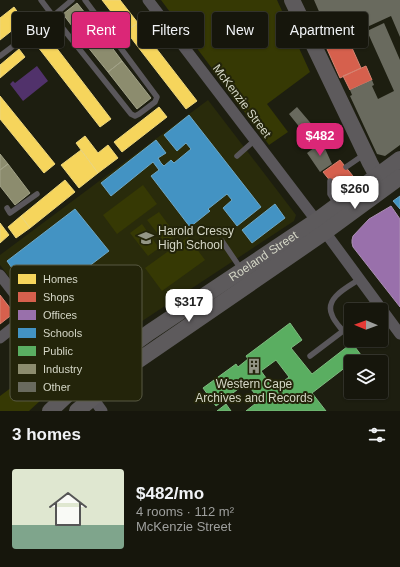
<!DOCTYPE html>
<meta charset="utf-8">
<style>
:root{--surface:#16160c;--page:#1f1f15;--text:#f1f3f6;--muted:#9e9f9d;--line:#35352d;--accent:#db2777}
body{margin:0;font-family:Helvetica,sans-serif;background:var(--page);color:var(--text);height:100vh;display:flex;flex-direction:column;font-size:15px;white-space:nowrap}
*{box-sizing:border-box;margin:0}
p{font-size:13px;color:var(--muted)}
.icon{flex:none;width:22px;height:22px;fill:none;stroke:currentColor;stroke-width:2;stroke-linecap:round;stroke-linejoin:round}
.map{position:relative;height:411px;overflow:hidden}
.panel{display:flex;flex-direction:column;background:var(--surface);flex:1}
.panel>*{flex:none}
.hud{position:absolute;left:12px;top:12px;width:376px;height:36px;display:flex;gap:8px}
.needle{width:26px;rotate:271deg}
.fabs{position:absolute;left:344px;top:303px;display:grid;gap:8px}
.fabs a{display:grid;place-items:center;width:44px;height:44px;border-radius:4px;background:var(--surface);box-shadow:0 1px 3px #0004,0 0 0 1px var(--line);font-size:20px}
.price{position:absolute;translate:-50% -34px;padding:0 9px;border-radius:8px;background:#fff;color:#222;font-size:13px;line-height:26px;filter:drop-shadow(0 1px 2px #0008)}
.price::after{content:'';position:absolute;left:50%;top:24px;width:12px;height:9px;margin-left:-6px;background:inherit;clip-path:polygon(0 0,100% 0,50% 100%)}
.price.active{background:var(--accent);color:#fff}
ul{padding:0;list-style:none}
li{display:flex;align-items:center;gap:12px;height:100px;padding:0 12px}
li+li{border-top:1px solid var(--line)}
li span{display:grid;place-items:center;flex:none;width:112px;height:80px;border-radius:4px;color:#555}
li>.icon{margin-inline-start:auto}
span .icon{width:48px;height:48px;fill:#fffc;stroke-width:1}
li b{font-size:17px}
h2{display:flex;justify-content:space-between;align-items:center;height:48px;padding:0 12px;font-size:17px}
.pill{padding:0 14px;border-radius:4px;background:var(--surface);box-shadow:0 1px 3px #0004,0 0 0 1px var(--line);font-size:14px;line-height:36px}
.pill.active{background:var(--accent);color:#fff}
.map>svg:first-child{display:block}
</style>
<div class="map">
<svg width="400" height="411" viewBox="0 0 400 411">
<rect width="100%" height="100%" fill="#1d1e10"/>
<path fill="#292b0b" d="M 208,100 L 296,215 L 294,221 L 83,360 L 72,357 L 0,265 L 0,255 Z"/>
<path fill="#363904" d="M 161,0 L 277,0 L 310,72 L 267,104 L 288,132 L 269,145 Z
M 143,185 L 157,204 L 117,234 L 103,215 Z
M 159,212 L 176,235 L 165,243 L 147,220 Z
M 142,224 L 159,248 L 148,256 L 130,233 Z
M 188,237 L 205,260 L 162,291 L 145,268 Z
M 55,355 C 61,363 68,368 64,379 L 29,411 L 0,411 L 0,396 Z"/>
<path fill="#51326b" d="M 37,66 L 48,81 L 23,101 L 10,84 L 13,81 L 15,83 Z"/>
<path fill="#f6d55c" stroke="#ecd57c" d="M 102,0 L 120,0 L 138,23 L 126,31 Z
M 14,7 L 24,21 L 0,40 L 0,18 Z
M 138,23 L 149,39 L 138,47 L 126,31 Z
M 42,29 L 111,119 L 100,127 L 31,38 Z
M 149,39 L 197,101 L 186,109 L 138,47 Z
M 19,49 L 25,57 L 0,78 L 0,65 Z
M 0,96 L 55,164 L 44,173 L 0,119 Z
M 159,107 L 167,117 L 122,152 L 114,142 Z
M 85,136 L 98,153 L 108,145 L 118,158 L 98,173 L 76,143 Z
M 81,150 L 98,173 L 79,188 L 61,165 Z
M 65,180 L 75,192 L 30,228 L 21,216 Z
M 21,216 L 30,228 L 16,238 L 8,227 Z
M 0,223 L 9,235 L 0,243 Z"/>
<path fill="#d6604d" stroke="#d58371" d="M 348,39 L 361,68 L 340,78 L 327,49 Z
M 366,66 L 372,80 L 350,90 L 343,76 Z
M 340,160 L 357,181 L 340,193 L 323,172 Z
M 0,295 L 14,313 L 0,324 Z"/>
<path fill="#9970ab" stroke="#ab8fb3" d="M 391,206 L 400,219 L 400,307 L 353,247 L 352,243 L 352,240 L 353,236 L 369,219 Z"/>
<path fill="#4393c3" stroke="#6ea7c4" d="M 189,115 L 261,207 L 237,226 L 223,208 L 232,200 L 227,194 L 208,209 L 210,211 L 190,227 L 151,176 L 159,170 L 153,162 L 111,196 L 101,183 L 156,140 L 166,153 L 158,158 L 161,163 L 164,166 L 171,160 L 174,163 L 191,149 L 186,143 L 177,151 L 164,135 Z
M 400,196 L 400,209 L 393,201 Z
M 275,204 L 285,218 L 252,243 L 242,230 Z
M 75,209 L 109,251 L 38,305 L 7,261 Z"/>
<path fill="#5aae61" stroke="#7fba7f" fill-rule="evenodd" d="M 290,323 L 302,340 L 291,348 L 312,374 L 352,343 L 361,355 L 352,362 L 351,362 L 351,363 L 312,393 L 326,411 L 246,411 L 260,400 L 246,383 L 216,406 L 203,388 L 236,364 L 238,367 L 248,359 L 246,356 ZM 276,360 L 289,377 L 274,389 L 261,371 Z
M 226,404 L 231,411 L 217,411 Z"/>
<path fill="#8c8c6e" stroke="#a2a288" d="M 77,3 L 102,34 L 87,46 L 63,14 Z
M 102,34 L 122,61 L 108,72 L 87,46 Z
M 122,61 L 151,98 L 137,109 L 108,72 Z
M 0,154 L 8,164 L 0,170 Z
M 8,164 L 30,193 L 15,205 L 0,186 L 0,170 Z"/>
<path fill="#696a5e" d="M 314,0 L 400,0 L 400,37 L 391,16 L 354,33 L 352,29 L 331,39 Z
M 384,23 L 400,60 L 400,145 L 385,156 L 377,154 L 350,96 L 352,95 L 350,90 L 372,80 L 374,85 L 372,86 L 378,99 L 394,91 L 367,31 Z
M 297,107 L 314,127 L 305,134 L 289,114 Z
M 322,142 L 332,164 L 320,172 L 307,153 Z"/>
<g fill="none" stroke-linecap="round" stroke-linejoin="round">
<path stroke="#5a575b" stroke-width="5.5" d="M 41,0 L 53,16 L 131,114 L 135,116 L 139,114 L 155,102 L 157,97 L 85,0
M 0,56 L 53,16 L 72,0
M 237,156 L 255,140
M 346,167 L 365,154
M 330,181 L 330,194 L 337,205
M 7,208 L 10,213 L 37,194
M 222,241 L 241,269
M 310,356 L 343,331 C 339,326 334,321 332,315 C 324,298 348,287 360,279"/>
<path stroke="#5a575b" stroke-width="11" d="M 148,0 L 325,232 L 400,334
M 0,275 L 82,381
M 0,338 L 30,314
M 92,397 L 102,411"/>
<g stroke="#5d5a5c" stroke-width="16">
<path d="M 292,0 L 370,163 L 382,185"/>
<path id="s1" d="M 50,411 L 82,381 L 150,332 L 316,221 L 400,159"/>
<path d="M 77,411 L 136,362 L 325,232 L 400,177"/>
</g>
</g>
<defs>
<symbol id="school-bare" viewBox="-9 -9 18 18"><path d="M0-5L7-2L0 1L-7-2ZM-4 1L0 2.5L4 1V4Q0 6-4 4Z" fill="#949686" stroke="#23240a" stroke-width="2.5" paint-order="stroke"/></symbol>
<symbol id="building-bare" viewBox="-9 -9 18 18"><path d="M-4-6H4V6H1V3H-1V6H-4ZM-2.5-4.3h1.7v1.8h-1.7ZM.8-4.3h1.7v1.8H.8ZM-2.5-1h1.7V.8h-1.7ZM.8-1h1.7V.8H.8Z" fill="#949686" stroke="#23240a" stroke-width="2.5" paint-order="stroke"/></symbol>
</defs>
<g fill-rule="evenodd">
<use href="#school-bare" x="135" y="227" width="22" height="22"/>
<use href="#building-bare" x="243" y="355" width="22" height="22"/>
</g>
<g text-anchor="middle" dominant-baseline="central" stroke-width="4" stroke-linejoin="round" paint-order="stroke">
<g font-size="12" fill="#d4d6c6" stroke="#23240a">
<text transform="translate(242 101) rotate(53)">McKenzie Street</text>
<text stroke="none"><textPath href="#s1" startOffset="264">Roeland Street</textPath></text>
</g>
<g font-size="12" fill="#d4d6c6" stroke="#23240a" text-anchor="start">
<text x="158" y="231">Harold Cressy<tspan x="158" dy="14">High School</tspan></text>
<text x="254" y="384" text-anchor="middle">Western Cape<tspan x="254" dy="14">Archives and Records</tspan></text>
</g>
</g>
<rect x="10" y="265" width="132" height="136" rx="6" fill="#23240a" stroke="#585942" stroke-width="1"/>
<rect x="18" y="274" width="18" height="10" fill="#f6d55c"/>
<rect x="18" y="292" width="18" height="10" fill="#d6604d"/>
<rect x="18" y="310" width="18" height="10" fill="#9970ab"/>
<rect x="18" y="328" width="18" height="10" fill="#4393c3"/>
<rect x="18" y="346" width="18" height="10" fill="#5aae61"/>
<rect x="18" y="364" width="18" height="10" fill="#8c8c6e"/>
<rect x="18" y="382" width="18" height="10" fill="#696a5e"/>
<g font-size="11" fill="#d4d6c6">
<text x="43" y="283">Homes</text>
<text x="43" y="301">Shops</text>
<text x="43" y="319">Offices</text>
<text x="43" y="337">Schools</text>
<text x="43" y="355">Public</text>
<text x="43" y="373">Industry</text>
<text x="43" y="391">Other</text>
</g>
</svg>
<div class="fabs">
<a><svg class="needle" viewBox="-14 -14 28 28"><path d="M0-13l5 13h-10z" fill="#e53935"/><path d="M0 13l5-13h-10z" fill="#9e9f9d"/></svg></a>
<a><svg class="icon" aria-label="layers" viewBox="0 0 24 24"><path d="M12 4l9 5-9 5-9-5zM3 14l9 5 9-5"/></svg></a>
</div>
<b class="price active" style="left:320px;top:157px">$482</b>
<b class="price" style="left:355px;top:210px">$260</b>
<b class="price" style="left:189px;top:323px">$317</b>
<div class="hud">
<a class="pill">Buy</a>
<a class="pill active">Rent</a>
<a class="pill">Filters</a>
<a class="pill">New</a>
<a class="pill">Apartment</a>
</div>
</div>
<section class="panel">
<h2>3 homes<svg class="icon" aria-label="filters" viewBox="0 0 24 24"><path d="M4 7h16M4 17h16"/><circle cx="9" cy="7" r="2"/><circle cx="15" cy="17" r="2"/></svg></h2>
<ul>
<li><span style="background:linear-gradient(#dfe7d0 70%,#7fa58c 0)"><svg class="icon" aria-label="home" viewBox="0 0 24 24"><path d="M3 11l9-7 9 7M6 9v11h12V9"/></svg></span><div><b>$482/mo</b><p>4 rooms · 112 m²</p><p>McKenzie Street</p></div></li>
</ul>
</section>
